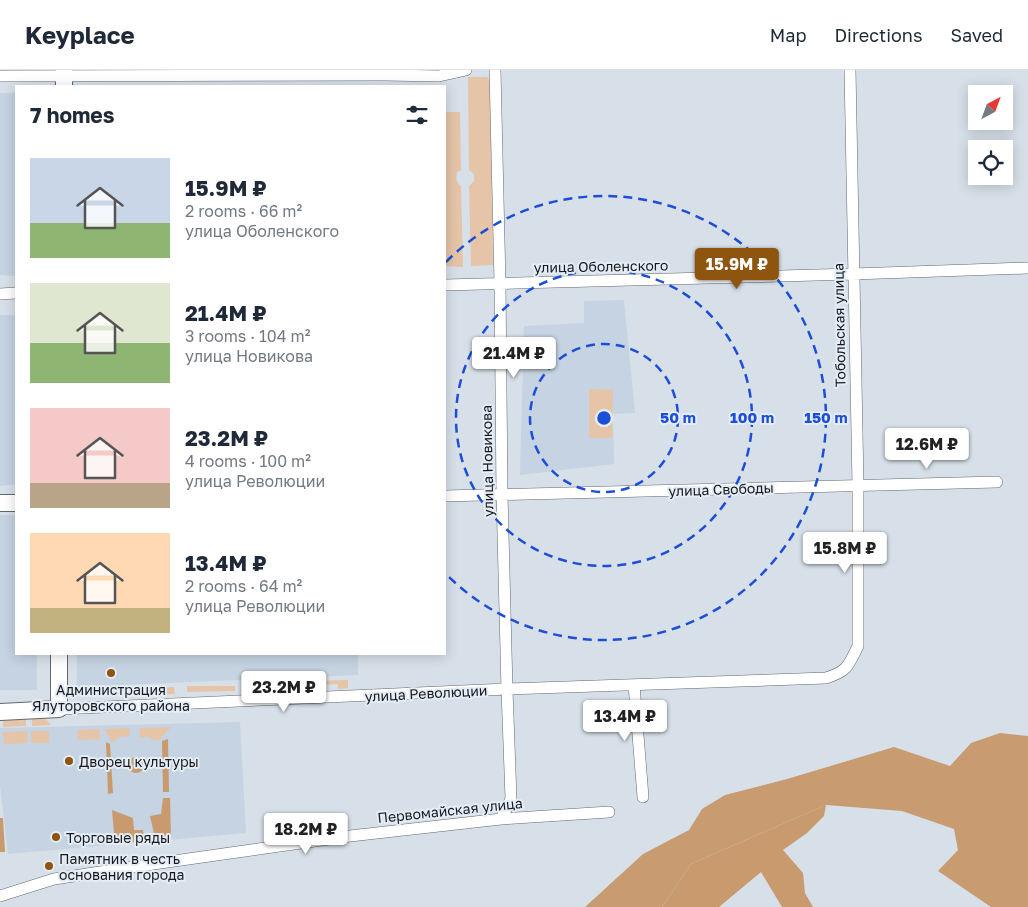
<!DOCTYPE html>
<meta charset="utf-8">
<style>
:root{--surface:#fff;--page:#f2f2f3;--text:#1f2937;--muted:#747a83;--line:#e0e1e3;--accent:#8e550f}
body{margin:0;font-family:"Golos Text",sans-serif;background:var(--page);color:var(--text);height:100vh;display:flex;flex-direction:column;font-size:19px;white-space:nowrap}
*{box-sizing:border-box;margin:0}
p{font-size:16px;color:var(--muted)}
.icon{flex:none;width:28px;height:28px;fill:none;stroke:currentColor;stroke-width:2;stroke-linecap:round;stroke-linejoin:round}
.map{position:relative;flex:1;overflow:hidden}
.panel{position:absolute;left:15px;top:15px;width:431px;height:570px;display:flex;flex-direction:column;background:var(--surface);border-radius:0px;box-shadow:0 2px 12px #0003}
.panel>*{flex:none}
.needle{width:32px;rotate:41deg}
.fabs{position:absolute;left:968px;top:15px;display:grid;gap:10px}
.fabs a{display:grid;place-items:center;width:45px;height:45px;border-radius:0px;background:var(--surface);box-shadow:0 2px 12px #0003;font-size:25px}
.price{position:absolute;translate:-50% -42px;padding:0 11px;border-radius:5px;background:#fff;color:#222;font-size:16px;line-height:32px;filter:drop-shadow(0 1px 2px #0008)}
.price::after{content:'';position:absolute;left:50%;top:30px;width:15px;height:11px;margin-left:-8px;background:inherit;clip-path:polygon(0 0,100% 0,50% 100%)}
.price.selected{background:var(--accent);color:#fff}
ul{padding:0;list-style:none}
li{display:flex;align-items:center;gap:15px;height:125px;padding:0 15px}
li span{display:grid;place-items:center;flex:none;width:140px;height:100px;border-radius:0px;color:#555}
li>.icon{margin-inline-start:auto}
span .icon{width:60px;height:60px;fill:#fffc;stroke-width:1}
li b{font-size:21px}
h2{display:flex;justify-content:space-between;align-items:center;height:60px;padding:0 15px;font-size:21px}
header{display:flex;align-items:center;gap:30px;box-sizing:border-box;height:70px;padding:0 25px;background:var(--surface);border-bottom:1px solid var(--line)}
header strong{font-size:24px}
nav{display:flex;gap:28px;margin-inline-start:auto;font-size:18px}
.map>svg:first-child{display:block}
</style>
<header>
<strong>Keyplace</strong>
<nav><a>Map</a><a>Directions</a><a>Saved</a></nav>
</header>
<div class="map">
<svg width="1028" height="837" viewBox="0 0 1028 837">
<rect width="100%" height="100%" fill="#d7e0e9"/>
<path fill="#c5d3e2" d="M 0,23 L 16,23 L 16,206 L 0,205 Z
M 624,230 L 635,343 L 613,344 L 614,394 L 520,405 L 524,256 L 584,253 L 584,231 Z
M 0,245 L 16,245 L 16,414 L 0,416 Z
M 0,445 L 16,445 L 16,584 L 37,584 L 37,620 L 0,620 Z
M 77,584 L 358,584 L 358,605 L 77,617 Z
M 240,652 L 246,763 L 8,784 L 0,715 L 0,658 Z"/>
<path fill="#e5c4a7" d="M 468,7 L 487,7 L 490,11 L 493,195 L 471,196 L 469,116 L 474,111 L 474,104 L 469,100 Z
M 445,42 L 460,42 L 461,100 L 457,102 C 456,109 456,112 461,116 L 463,197 L 445,196 Z
M 589,319 L 613,320 L 612,368 L 589,368 Z
M 348,610 L 348,618 L 338,619 L 338,614 L 313,615 L 313,611 Z
M 290,612 L 290,617 L 254,618 L 254,623 L 244,624 L 244,614 Z
M 187,616 L 235,616 L 235,621 L 187,622 Z
M 174,617 L 175,624 L 146,625 L 146,618 Z
M 26,649 L 26,656 L 3,657 L 3,650 Z
M 32,649 L 46,649 L 51,655 L 32,656 Z
M 171,657 L 159,670 L 153,670 L 149,667 L 140,667 L 139,658 Z
M 129,658 L 130,666 L 120,667 L 112,672 L 104,659 Z
M 99,659 L 100,669 L 78,670 L 77,660 Z
M 27,661 L 27,673 L 4,674 L 3,662 Z
M 31,661 L 49,661 L 49,673 L 31,673 Z"/>
<path fill="#c89a6e" d="M 168,669 L 169,722 L 163,722 L 162,671 Z
M 106,672 L 110,674 L 113,723 L 108,724 Z
M 163,728 L 170,728 L 171,767 L 155,768 L 150,746 L 161,744 Z
M 826,735 L 824,746 L 807,763 L 783,780 L 803,803 L 805,823 L 813,837 L 782,837 L 761,802 L 719,837 L 662,837 L 691,794 Z
M 112,740 L 133,748 L 134,760 L 143,760 L 144,770 L 115,774 Z
M 0,748 L 3,748 L 5,782 L 0,782 Z"/>
<path fill="#c99b70" d="M 1000,663 L 1028,666 L 1028,837 L 991,837 L 938,801 L 958,780 L 954,759 L 902,741 L 826,735 L 691,794 L 662,837 L 585,837 L 643,784 L 689,760 L 702,739 L 725,725 L 787,709 L 894,677 L 950,696 L 971,673 Z
M128 695a8 8 0 1 1 16 0a8 8 0 1 1-16 0Z"/>
<g fill="none" stroke-linecap="round" stroke-linejoin="round">
<defs>
<path id="street" d="M 495,0 L 500,213 L 502,425 L 507,619 L 511,729 L 501,749
M 0,6 L 385,5 L 439,6 L 466,0
M 445,215 L 853,204 L 1028,198
M 0,224 L 16,223
M 445,426 L 997,412
M 634,615 L 643,727
M 59,639 L 507,619 L 826,608 C 848,601 848,596 858,576 L 858,415 L 850,0
M 0,826 L 54,809 L 160,793 L 350,766 L 501,749 L 609,742"/>
<path id="secondary" d="M 64,16 L 64,0
M 0,433 L 16,433
M 0,642 L 59,639 L 59,584"/>
</defs>
<use href="#street" stroke="#616870" stroke-width="12"/>
<use href="#secondary" stroke="#616870" stroke-width="18"/>
<use href="#street" stroke="#fff" stroke-width="11"/>
<use href="#secondary" stroke="#fff" stroke-width="16"/>
</g>
<g fill="none" stroke="#1d4ed8" stroke-width="2.5" stroke-dasharray="9 6">
<circle cx="604" cy="348" r="74"/>
<circle cx="604" cy="348" r="148"/>
<path d="M446 192A222 222 0 1 1 446 504"/>
</g>
<g fill="#8e550f" stroke="#e4edf6" stroke-width="2">
<circle cx="111" cy="603" r="5"/>
<circle cx="69" cy="691" r="5"/>
<circle cx="56" cy="767" r="5"/>
<circle cx="49" cy="796" r="5"/>
</g>
<g text-anchor="middle" dominant-baseline="central" stroke-width="4" stroke-linejoin="round" paint-order="stroke">
<g font-size="14" fill="#16191d" stroke="#e4edf6">
<text transform="translate(601 196) rotate(-1)">улица Оболенского</text>
<text transform="translate(839 255) rotate(-91)">Тобольская улица</text>
<text transform="translate(487 391) rotate(-91)">улица Новикова</text>
<text transform="translate(721 419) rotate(-2)">улица Свободы</text>
<text transform="translate(426 623) rotate(-3)">улица Революции</text>
<text transform="translate(450 740) rotate(-6)">Первомайская улица</text>
</g>
<g font-size="14" fill="#16191d" stroke="#e4edf6" text-anchor="start">
<text x="111" y="619" text-anchor="middle">Администрация<tspan x="111" dy="16">Ялуторовского района</tspan></text>
<text x="79" y="691">Дворец культуры</text>
<text x="66" y="767">Торговые ряды</text>
<text x="59" y="788">Памятник в честь<tspan x="59" dy="16">основания города</tspan></text>
</g>
</g>
<circle cx="604" cy="348" r="8" fill="#1d4ed8" stroke="#e4edf6" stroke-width="2.5"/>
<g font-size="15" text-anchor="middle" font-weight="bold" fill="#1d4ed8" stroke="#e4edf6" stroke-width="4" stroke-linejoin="round" paint-order="stroke">
<text x="678" y="353">50 m</text>
<text x="752" y="353">100 m</text>
<text x="826" y="353">150 m</text>
</g>
</svg>
<div class="fabs">
<a><svg class="needle" viewBox="-14 -14 28 28"><path d="M0-13l5 13h-10z" fill="#e53935"/><path d="M0 13l5-13h-10z" fill="#747a83"/></svg></a>
<a><svg class="icon" aria-label="locate" viewBox="0 0 24 24"><circle cx="12" cy="12" r="6"/><path d="M12 2v4M12 18v4M2 12h4M18 12h4"/></svg></a>
</div>
<b class="price selected" style="left:737px;top:220px">15.9M ₽</b>
<b class="price" style="left:514px;top:309px">21.4M ₽</b>
<b class="price" style="left:927px;top:400px">12.6M ₽</b>
<b class="price" style="left:845px;top:504px">15.8M ₽</b>
<b class="price" style="left:284px;top:643px">23.2M ₽</b>
<b class="price" style="left:625px;top:672px">13.4M ₽</b>
<b class="price" style="left:306px;top:785px">18.2M ₽</b>
<section class="panel">
<h2>7 homes<svg class="icon" aria-label="filters" viewBox="0 0 24 24"><path d="M4 7h16M4 17h16"/><circle cx="9" cy="7" r="2"/><circle cx="15" cy="17" r="2"/></svg></h2>
<ul>
<li><span style="background:linear-gradient(#c9d6e8 65%,#8fb573 0)"><svg class="icon" aria-label="home" viewBox="0 0 24 24"><path d="M3 11l9-7 9 7M6 9v11h12V9"/></svg></span><div><b>15.9M ₽</b><p>2 rooms · 66 m²</p><p>улица Оболенского</p></div></li>
<li><span style="background:linear-gradient(#dfe7d0 60%,#8fb573 0)"><svg class="icon" aria-label="home" viewBox="0 0 24 24"><path d="M3 11l9-7 9 7M6 9v11h12V9"/></svg></span><div><b>21.4M ₽</b><p>3 rooms · 104 m²</p><p>улица Новикова</p></div></li>
<li><span style="background:linear-gradient(#f6c9c9 75%,#b9a48a 0)"><svg class="icon" aria-label="home" viewBox="0 0 24 24"><path d="M3 11l9-7 9 7M6 9v11h12V9"/></svg></span><div><b>23.2M ₽</b><p>4 rooms · 100 m²</p><p>улица Революции</p></div></li>
<li><span style="background:linear-gradient(#ffd9b3 75%,#c2b280 0)"><svg class="icon" aria-label="home" viewBox="0 0 24 24"><path d="M3 11l9-7 9 7M6 9v11h12V9"/></svg></span><div><b>13.4M ₽</b><p>2 rooms · 64 m²</p><p>улица Революции</p></div></li>
</ul>
</section>
</div>
